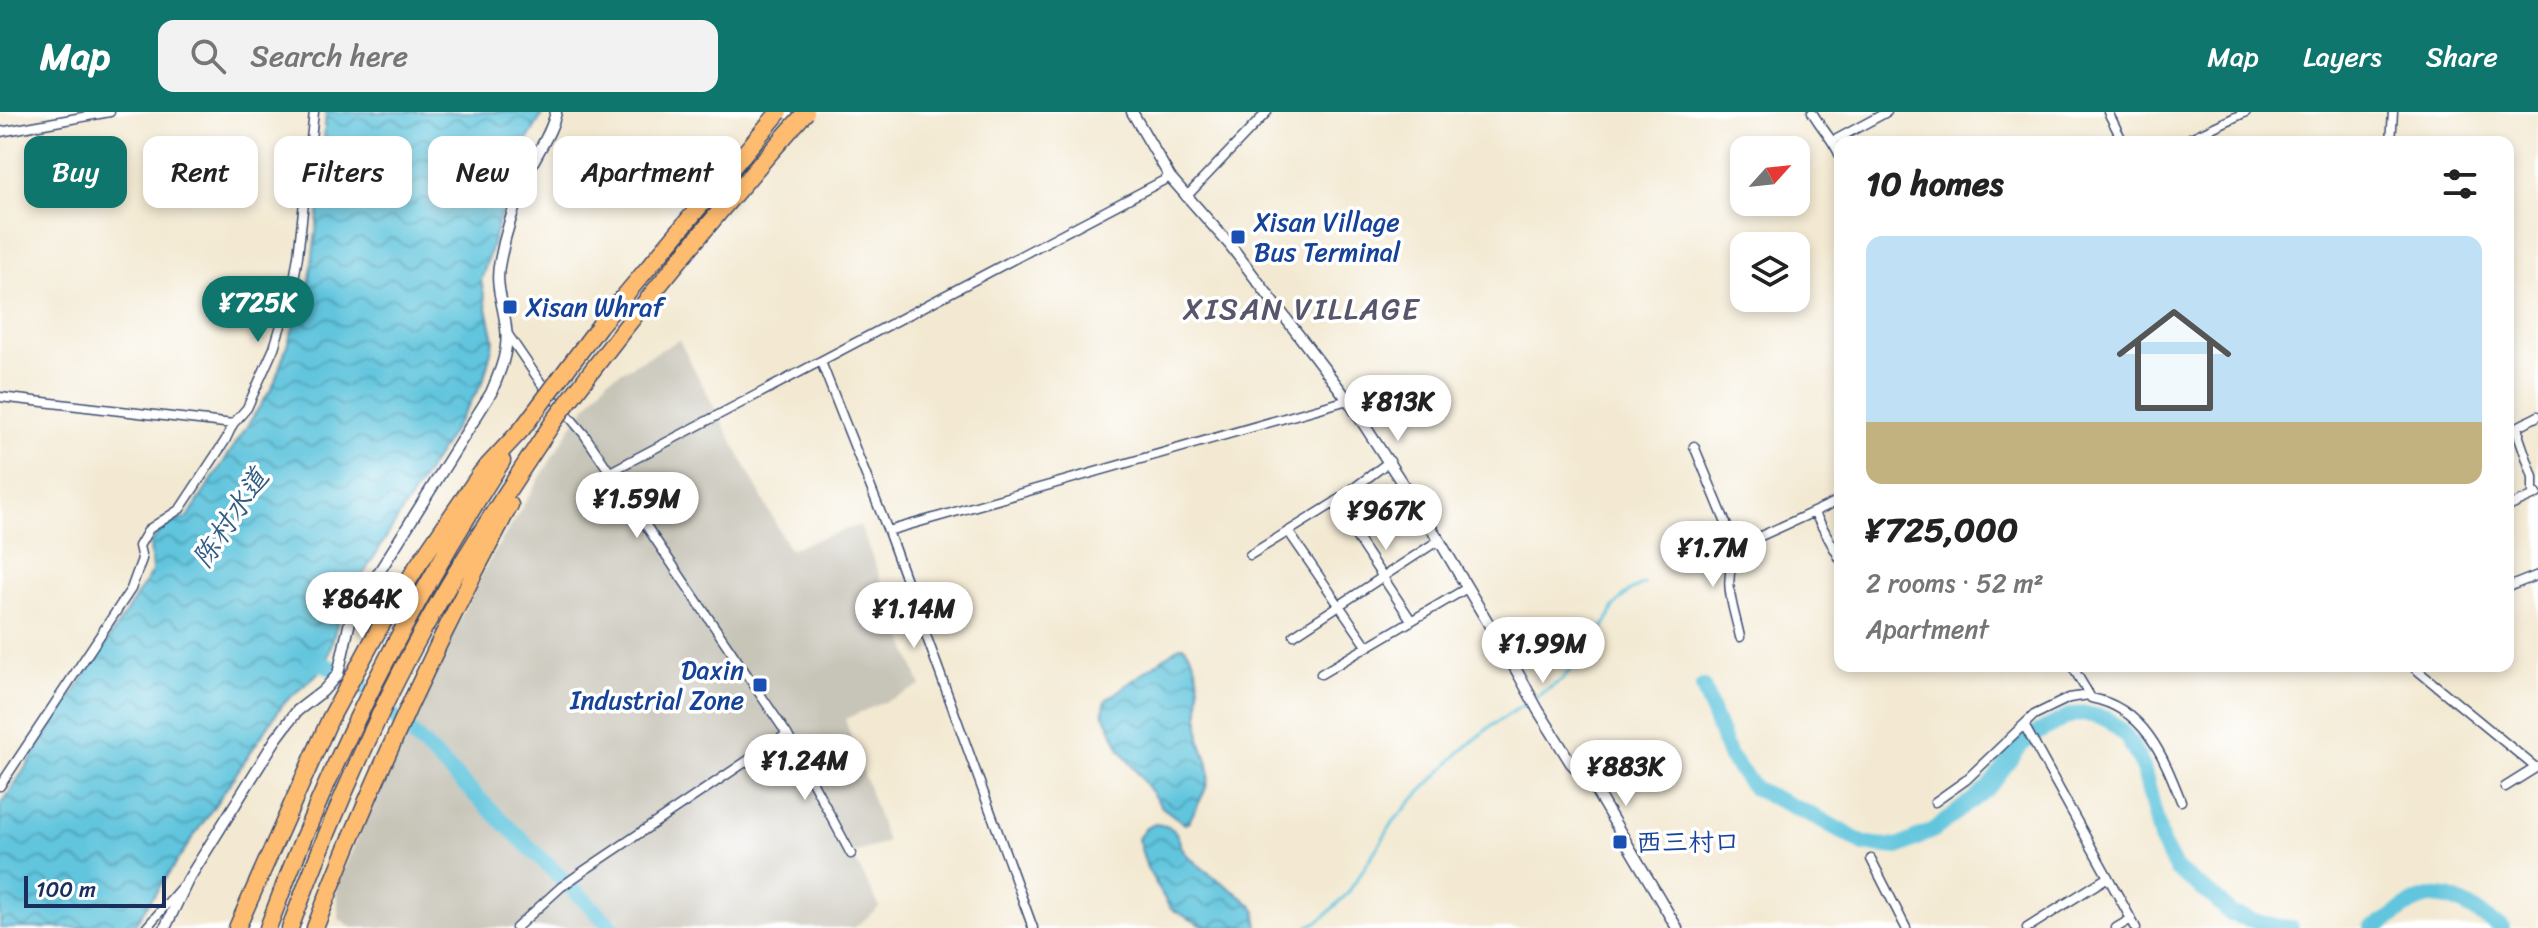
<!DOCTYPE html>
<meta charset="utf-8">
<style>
:root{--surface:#fff;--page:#f2f2f2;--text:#222;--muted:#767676;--line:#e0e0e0;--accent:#0f766e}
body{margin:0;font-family:Sriracha,"LXGW WenKai TC",sans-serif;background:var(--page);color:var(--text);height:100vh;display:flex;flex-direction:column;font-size:30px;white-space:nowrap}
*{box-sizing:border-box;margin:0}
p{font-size:26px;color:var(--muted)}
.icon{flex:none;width:44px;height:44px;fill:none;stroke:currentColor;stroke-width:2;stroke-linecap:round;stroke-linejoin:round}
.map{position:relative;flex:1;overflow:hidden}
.drawer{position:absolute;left:1834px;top:24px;width:680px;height:536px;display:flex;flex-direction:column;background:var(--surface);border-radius:16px;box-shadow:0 4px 12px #0003}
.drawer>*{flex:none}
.top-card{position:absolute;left:24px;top:24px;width:760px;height:72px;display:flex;gap:16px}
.needle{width:52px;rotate:63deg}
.controls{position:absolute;left:1730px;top:24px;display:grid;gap:16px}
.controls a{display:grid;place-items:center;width:80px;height:80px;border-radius:16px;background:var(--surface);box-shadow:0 4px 12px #0003;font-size:40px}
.scale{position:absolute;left:24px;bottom:20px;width:142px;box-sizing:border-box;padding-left:8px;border:4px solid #1b2f5e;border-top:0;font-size:22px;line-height:28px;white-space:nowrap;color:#1b2f5e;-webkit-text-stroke:6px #fff;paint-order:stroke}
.price{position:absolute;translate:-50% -68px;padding:0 18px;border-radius:28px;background:#fff;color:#222;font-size:26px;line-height:52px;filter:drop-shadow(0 2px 4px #0008)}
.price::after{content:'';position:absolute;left:50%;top:48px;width:24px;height:18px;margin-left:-12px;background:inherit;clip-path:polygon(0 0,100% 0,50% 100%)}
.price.active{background:var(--accent);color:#fff}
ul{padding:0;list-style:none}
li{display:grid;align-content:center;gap:16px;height:424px;padding:0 32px}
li+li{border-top:2px solid var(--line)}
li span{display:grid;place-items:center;height:248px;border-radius:16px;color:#555}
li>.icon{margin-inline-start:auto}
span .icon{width:144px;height:144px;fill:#fffc;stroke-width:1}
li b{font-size:34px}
h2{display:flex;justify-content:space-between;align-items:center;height:96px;padding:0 32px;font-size:34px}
.tag{padding:0 28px;border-radius:16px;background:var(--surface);box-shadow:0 4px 12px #0003;font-size:28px;line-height:72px}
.tag.active{background:var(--accent);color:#fff}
header{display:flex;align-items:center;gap:48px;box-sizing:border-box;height:112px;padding:0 40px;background:var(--accent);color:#fff}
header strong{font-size:38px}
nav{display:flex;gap:44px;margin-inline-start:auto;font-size:28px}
.search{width:560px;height:72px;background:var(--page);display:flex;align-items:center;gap:20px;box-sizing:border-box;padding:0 28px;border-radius:16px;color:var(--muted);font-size:30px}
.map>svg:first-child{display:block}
</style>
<header>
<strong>Map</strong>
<div class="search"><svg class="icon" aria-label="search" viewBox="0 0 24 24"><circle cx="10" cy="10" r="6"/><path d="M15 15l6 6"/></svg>Search here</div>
<nav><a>Map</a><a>Layers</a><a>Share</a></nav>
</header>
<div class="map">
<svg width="2538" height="816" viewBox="0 0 2538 816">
<defs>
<pattern id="water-waves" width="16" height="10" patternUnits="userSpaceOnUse" patternTransform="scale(2)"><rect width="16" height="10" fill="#60c5dd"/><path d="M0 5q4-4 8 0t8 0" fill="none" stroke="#4ea0b6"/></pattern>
</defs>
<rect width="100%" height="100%" fill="#fff"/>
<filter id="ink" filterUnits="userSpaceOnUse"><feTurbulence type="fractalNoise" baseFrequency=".0125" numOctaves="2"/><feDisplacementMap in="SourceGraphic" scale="16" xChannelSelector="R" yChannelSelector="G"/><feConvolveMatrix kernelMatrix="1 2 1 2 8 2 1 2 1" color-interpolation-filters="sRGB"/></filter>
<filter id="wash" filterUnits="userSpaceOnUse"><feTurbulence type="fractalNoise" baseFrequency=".006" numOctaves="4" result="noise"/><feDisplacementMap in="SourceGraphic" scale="32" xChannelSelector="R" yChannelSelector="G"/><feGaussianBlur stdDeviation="1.8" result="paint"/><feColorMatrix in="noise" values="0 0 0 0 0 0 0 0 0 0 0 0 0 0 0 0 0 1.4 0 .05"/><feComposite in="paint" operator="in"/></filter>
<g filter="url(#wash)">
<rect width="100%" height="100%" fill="#f3e9d2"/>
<path fill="#c7c4b8" d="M 679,228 L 789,437 L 860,413 L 921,574 L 845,607 L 887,730 L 852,742 L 880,795 L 854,816 L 352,816 L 339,807 L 336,775 L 406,616 L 483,459 L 574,310 L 608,267 Z"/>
<path fill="url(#water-waves)" stroke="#3e7a9e" stroke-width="2" d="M 326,0 L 541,0 L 541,5 L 519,42 L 481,169 L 494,228 L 483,270 L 341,498 L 325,555 L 283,592 L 132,816 L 0,816 L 0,695 L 152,460 L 150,432 L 163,415 L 188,405 L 273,274 L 310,167 L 319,97 Z
M 1180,534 L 1184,534 C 1207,559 1196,596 1200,626 C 1202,639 1210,650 1209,663 C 1208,678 1195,696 1189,710 L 1185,712 L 1162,695 L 1120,637 L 1103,600 L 1106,588 Z
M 1155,712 C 1185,715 1174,729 1187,743 C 1206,762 1232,775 1252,794 L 1256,800 L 1258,816 L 1206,816 L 1170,796 L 1147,756 L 1138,727 L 1144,717 Z"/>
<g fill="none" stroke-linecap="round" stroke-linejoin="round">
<path stroke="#60c5dd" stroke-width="3" d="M 1306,816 L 1322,807 L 1348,781 L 1394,709 L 1415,686 L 1460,640 L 1491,614 L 1562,568 L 1603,517 L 1614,495 L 1628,480 L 1644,472"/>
<path stroke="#60c5dd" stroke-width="16" d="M 309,545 L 357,569 L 613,816
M 1703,575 L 1729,644 L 1755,677 L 1818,706 L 1864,732 L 1898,735 L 1934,718 L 1988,676 L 2022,632 L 2037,621 L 2069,604 L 2082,601 L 2108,607 L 2127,625 L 2143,655 L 2162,731 L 2176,757 L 2217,788 L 2231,802 L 2272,814 L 2291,816
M 2372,816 C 2385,811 2393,804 2404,796 C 2442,769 2469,796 2502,816"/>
</g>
</g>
<g filter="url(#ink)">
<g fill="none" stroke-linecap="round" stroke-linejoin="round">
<defs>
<path id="minor" d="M 1812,0 C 1821,16 1833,27 1840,44
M 2108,0 L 2123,30
M 0,20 L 110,0
M 1833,29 L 1887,0
M 2182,30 L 2246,0
M 2391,30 L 2393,0
M 1186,85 L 1267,0
M 507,221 L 543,274 L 584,322 L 787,622 L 851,742
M 821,250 L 888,419 L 1033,816
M 0,285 L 233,312
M 1694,334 L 1732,426 L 1739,434 L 1840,388
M 610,360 L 1170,65
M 2533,384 L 2533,365 L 2519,325 L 2519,314 L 2538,304
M 1334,391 L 1411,508
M 2508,395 L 2537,382
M 1814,400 L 1840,447
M 888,419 L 1348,288
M 1288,419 L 1367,534
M 1739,434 C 1721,470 1732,488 1740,525
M 1250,443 L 1334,391 L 1390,349
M 2508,475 L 2538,463
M 1294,523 L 1439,428
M 2072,554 L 2091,586 C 2144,596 2163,643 2181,689
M 2412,554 L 2535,655
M 1321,562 L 1467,476
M 2024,613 L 2136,816
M 0,674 L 131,477 L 142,447 L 139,434 L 149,417 L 180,397 L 225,329 L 233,312 L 247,296 L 274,236 L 293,174 L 298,144 L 314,0
M 2505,675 L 2537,655
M 1935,690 L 1966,668 L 2034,603 L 2069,586 L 2089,583
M 1871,747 L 1906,816
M 146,816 L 184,772
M 516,816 L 561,775 L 585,758 L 787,622
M 2027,816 L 2108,765
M 2116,816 L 2131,807"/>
<path id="tertiary" d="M 1132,0 L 1170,65 L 1230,133 L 1348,288 L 1439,428 L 1519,563 L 1538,598 L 1571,651 L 1593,674 L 1677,816
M 165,816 L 188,768 L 276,627 L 297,599 L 323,579 L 338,562 L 351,505 L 491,281 C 500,260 509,239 506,216 C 504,193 494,173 500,149 C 506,117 517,85 530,56 C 539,37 552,20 556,0"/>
<path id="motorway" d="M 237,816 L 330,607 L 380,515 L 418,453 L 481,361 L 522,317
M 268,816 C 330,648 406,499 502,349
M 290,816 C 324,725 362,635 407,548 C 450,465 502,387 554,309
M 315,816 C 371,671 436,530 510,393"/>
</defs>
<use href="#minor" stroke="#3b4b6f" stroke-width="11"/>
<use href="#tertiary" stroke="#3b4b6f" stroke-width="13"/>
<use href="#motorway" stroke="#3b4b6f" stroke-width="19"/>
<use href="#minor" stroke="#fff" stroke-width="8"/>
<use href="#tertiary" stroke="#fff" stroke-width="10"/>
<use href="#motorway" stroke="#febc70" stroke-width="16"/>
<defs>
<path id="motorway-bridge" d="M 554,309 C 633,202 717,100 806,0
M 522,317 L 600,213 L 779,0"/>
</defs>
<use href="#motorway-bridge" stroke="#3b4b6f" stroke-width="19" stroke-linecap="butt"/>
<use href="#motorway-bridge" stroke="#febc70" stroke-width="16"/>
</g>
</g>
<g fill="#1a4fb4" stroke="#fff" stroke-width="3">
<rect x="1230" y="117" width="16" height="16" rx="4"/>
<rect x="502" y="187" width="16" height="16" rx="4"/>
<rect x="752" y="565" width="16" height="16" rx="4"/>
<rect x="1612" y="722" width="16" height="16" rx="4"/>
</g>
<g text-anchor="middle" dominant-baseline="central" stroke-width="7" stroke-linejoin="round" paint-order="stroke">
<g font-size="26" fill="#164399" stroke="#fff" text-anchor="start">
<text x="1254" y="110">Xisan Village<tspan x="1254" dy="30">Bus Terminal</tspan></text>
<text x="526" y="195">Xisan Whraf</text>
<text x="744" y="558" text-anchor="end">Daxin<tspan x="744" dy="30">Industrial Zone</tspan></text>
<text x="1636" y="730">西三村口</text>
</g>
<g font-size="28" font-style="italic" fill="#305c84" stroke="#fff">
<text transform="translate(230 406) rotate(-56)">陈村水道</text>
</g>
<g font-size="30" letter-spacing="2" fill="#57566a" stroke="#fff">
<text x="1302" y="197">XISAN VILLAGE</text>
</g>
</g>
</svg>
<div class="controls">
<a><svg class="needle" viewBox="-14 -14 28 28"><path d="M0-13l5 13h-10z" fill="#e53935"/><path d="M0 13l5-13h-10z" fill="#767676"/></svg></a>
<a><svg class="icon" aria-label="layers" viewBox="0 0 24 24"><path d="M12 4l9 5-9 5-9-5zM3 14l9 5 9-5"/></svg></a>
</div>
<div class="scale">100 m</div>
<b class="price active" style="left:258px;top:232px">¥725K</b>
<b class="price" style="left:1398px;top:331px">¥813K</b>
<b class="price" style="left:637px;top:428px">¥1.59M</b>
<b class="price" style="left:1386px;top:440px">¥967K</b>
<b class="price" style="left:1713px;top:477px">¥1.7M</b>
<b class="price" style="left:362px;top:528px">¥864K</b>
<b class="price" style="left:914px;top:538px">¥1.14M</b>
<b class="price" style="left:1543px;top:573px">¥1.99M</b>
<b class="price" style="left:805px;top:690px">¥1.24M</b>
<b class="price" style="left:1626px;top:696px">¥883K</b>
<div class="top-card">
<a class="tag active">Buy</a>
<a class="tag">Rent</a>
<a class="tag">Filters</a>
<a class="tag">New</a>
<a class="tag">Apartment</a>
</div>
<section class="drawer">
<h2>10 homes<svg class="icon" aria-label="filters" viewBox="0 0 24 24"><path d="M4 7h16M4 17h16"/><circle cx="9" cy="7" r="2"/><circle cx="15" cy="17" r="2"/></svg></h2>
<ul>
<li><span style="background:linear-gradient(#bfe0f5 75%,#c2b280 0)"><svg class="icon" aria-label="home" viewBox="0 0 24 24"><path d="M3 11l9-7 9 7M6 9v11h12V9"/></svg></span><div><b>¥725,000</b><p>2 rooms · 52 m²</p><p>Apartment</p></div></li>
</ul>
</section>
</div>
